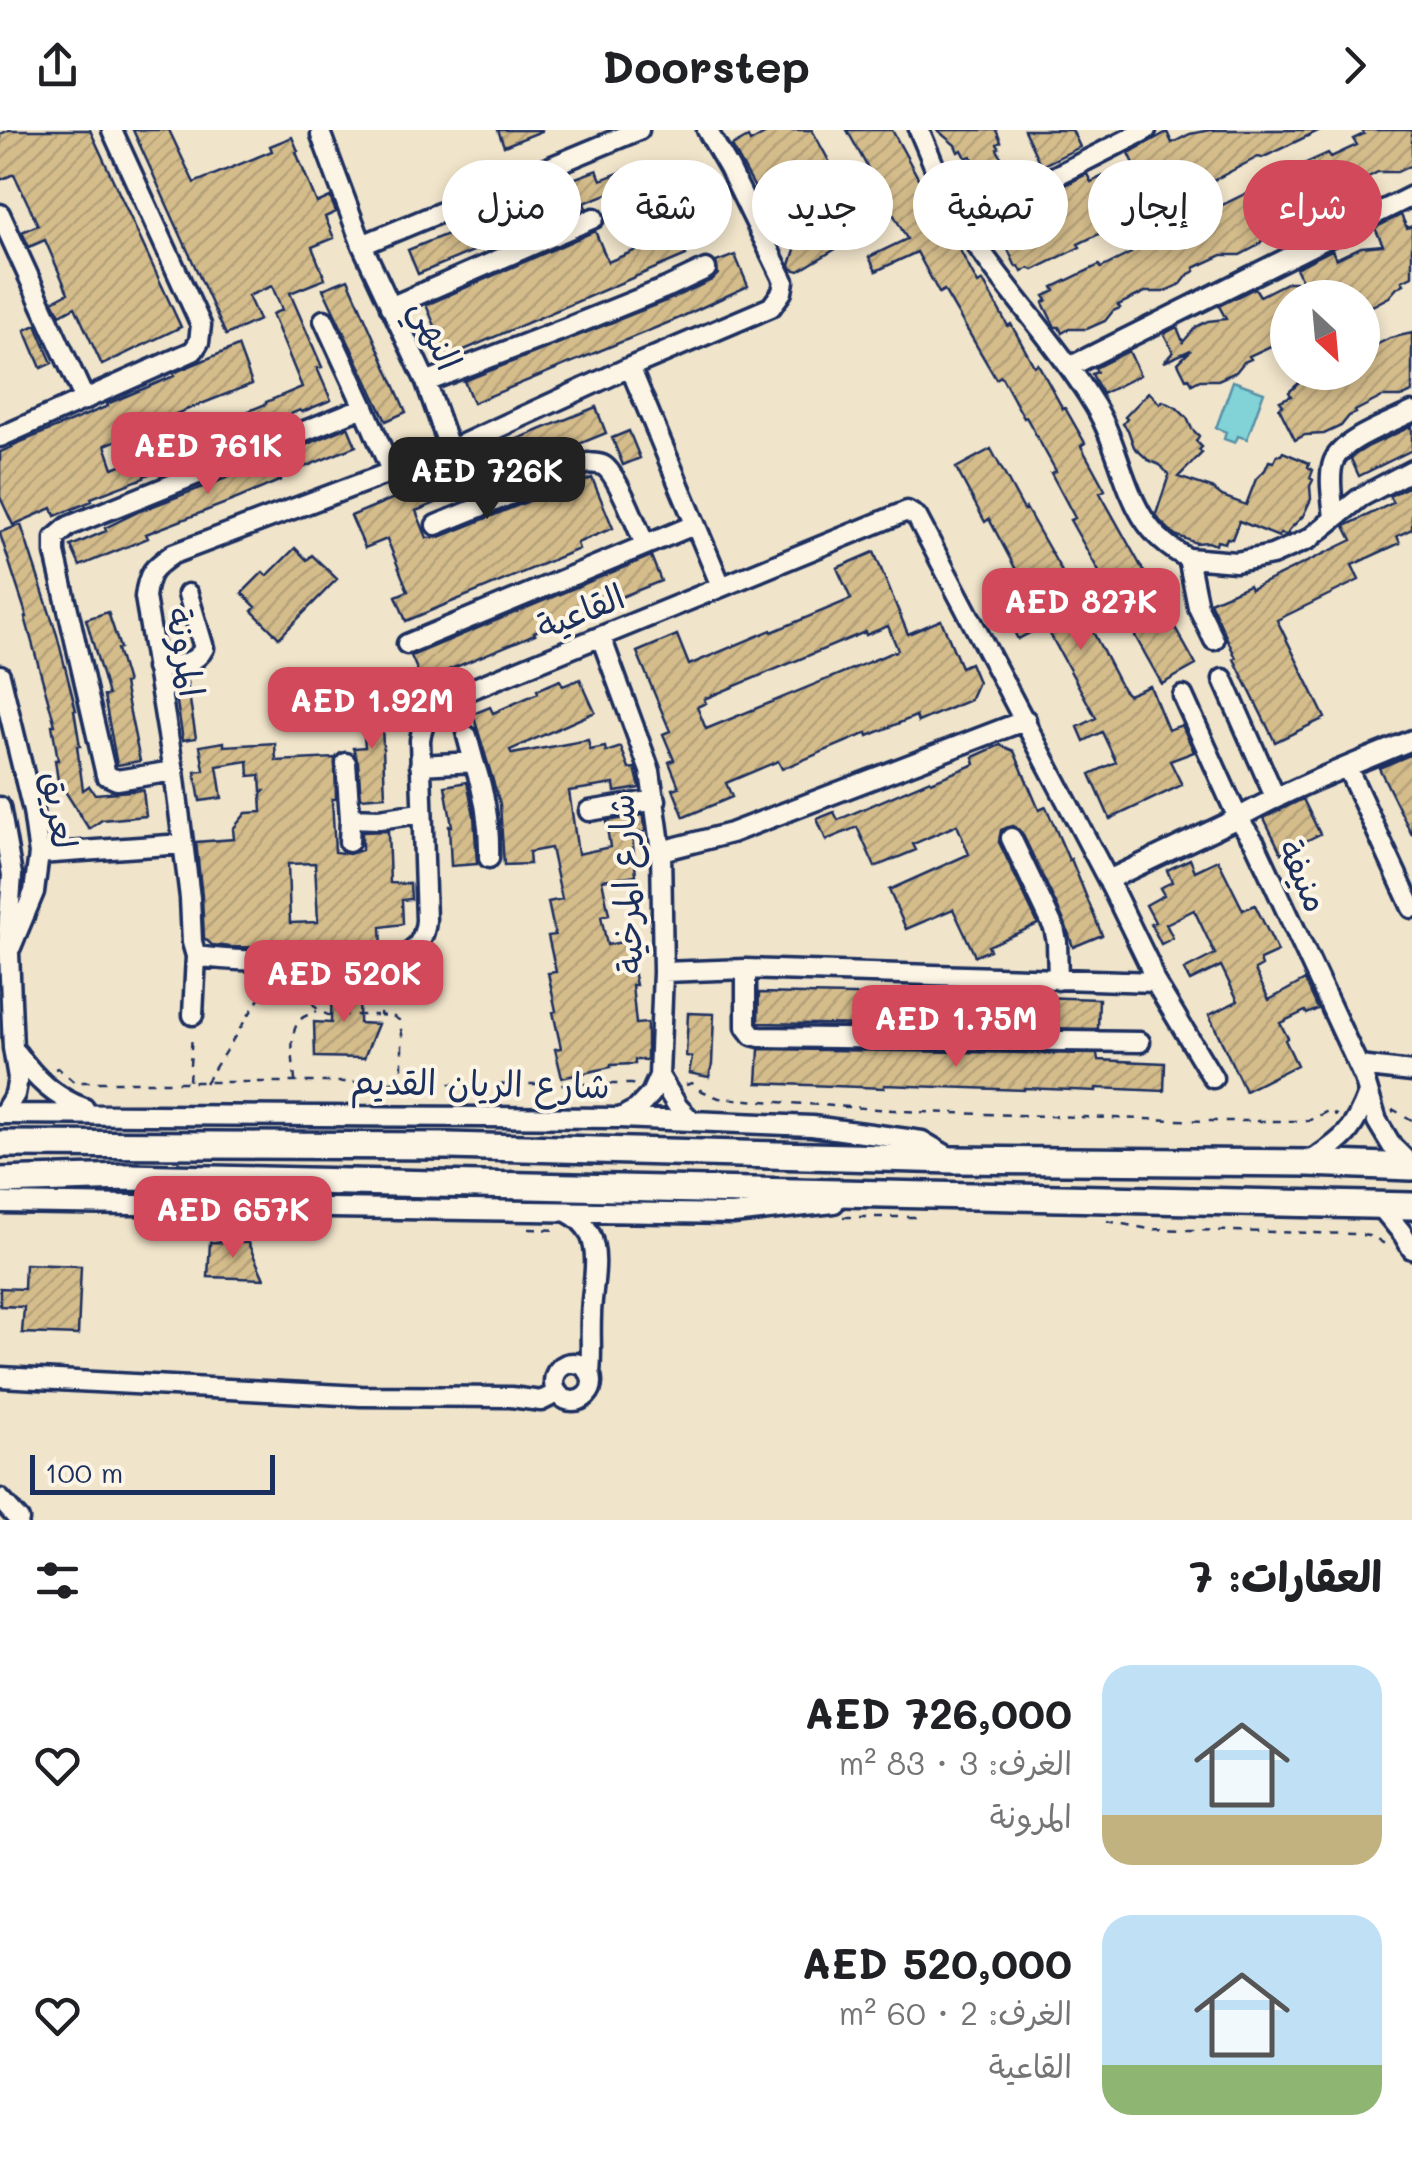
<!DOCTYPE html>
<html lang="ar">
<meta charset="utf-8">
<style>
:root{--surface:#fff;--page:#f2f2f2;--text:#202124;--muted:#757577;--accent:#d1495b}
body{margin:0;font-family:Mali,"Playpen Sans Arabic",sans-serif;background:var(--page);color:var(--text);direction:rtl;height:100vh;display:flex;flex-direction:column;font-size:38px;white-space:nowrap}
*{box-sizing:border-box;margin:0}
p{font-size:32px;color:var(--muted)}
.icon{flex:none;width:55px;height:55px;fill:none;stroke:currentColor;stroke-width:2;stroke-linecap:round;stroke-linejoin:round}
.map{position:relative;height:1390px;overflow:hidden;direction:ltr}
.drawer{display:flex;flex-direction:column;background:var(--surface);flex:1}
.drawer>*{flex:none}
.top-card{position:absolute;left:30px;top:30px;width:1352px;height:90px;direction:rtl;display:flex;gap:20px}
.needle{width:65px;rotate:154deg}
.fabs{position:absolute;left:1270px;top:150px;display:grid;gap:20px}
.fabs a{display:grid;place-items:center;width:110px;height:110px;border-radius:50%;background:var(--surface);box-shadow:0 5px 15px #0003;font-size:50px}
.scale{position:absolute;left:30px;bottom:25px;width:245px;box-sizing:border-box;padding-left:10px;border:5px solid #1b2f5e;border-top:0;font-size:28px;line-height:35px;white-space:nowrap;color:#1b2f5e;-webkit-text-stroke:8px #fcf5e5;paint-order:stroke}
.price{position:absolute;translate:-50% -85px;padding:0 22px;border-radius:20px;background:var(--accent);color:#fff;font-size:32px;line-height:65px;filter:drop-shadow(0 2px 5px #0008)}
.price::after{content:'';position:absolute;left:50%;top:60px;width:30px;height:22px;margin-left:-15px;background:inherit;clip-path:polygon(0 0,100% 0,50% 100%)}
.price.selected{background:#222;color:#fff}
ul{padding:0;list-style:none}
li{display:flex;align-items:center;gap:30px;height:250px;padding:0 30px}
li span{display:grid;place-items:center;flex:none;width:280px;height:200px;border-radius:30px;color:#555}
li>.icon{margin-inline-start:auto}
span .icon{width:120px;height:120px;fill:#fffc;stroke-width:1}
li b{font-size:42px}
h2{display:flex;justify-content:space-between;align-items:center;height:120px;padding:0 30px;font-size:42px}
.tag{padding:0 35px;border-radius:45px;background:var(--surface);box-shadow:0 5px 15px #0003;font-size:35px;line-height:90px}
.tag.selected{background:var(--accent);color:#fff}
header{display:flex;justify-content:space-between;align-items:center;height:130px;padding:0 30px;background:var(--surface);font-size:45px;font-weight:800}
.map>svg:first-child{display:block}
</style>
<header><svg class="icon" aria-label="forward" viewBox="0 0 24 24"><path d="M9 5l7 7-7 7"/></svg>Doorstep<svg class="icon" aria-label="share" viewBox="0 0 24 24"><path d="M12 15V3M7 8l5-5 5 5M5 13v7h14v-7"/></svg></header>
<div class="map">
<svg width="1412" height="1390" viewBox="0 0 1412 1390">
<defs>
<pattern id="building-hatch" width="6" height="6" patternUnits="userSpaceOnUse" patternTransform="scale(2.5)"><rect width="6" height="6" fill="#d4bc8b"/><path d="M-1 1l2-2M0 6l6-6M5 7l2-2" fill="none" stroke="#b5a27a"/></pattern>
</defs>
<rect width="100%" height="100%" fill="#f0e4ca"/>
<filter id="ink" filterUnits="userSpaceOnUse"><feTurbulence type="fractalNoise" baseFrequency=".01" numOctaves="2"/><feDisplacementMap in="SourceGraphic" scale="20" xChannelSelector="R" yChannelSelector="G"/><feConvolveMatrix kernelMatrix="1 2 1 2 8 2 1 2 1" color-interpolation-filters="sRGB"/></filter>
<g filter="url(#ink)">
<path fill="#81d3d8" stroke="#5891a7" stroke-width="2.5" d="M 1233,251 L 1264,262 L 1247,309 L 1238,306 L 1235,313 L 1224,309 L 1226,302 L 1216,298 Z"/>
<path fill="url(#building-hatch)" stroke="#1b2f5e" stroke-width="2.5" fill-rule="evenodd" d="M 9,0 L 90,0 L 181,197 L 102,235 L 75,177 L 60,185 L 53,171 L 68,163 L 45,110 L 29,117 L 22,102 L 38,95 L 14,44 L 0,50 L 0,4 Z
M 133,0 L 169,0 L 194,53 L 272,21 L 270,16 L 292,7 L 298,21 L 296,22 L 317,73 L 330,67 L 336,82 L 325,87 L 334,108 L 312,117 L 325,149 L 290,163 L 322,237 L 317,238 L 331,270 L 302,282 L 300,280 L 144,346 L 144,348 L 91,368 L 92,371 L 55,386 L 52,378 L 13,395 L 0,367 L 0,322 L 12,317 L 11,316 L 108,276 L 107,274 L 174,246 L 173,243 L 238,216 L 252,254 L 148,295 L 149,297 L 105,315 L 113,338 L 207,300 L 207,298 L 266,274 L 266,272 L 302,257 L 272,184 L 282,180 L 272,156 L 248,166 L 259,190 L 226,205 Z
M 498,0 L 542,0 L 542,1 L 504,16 Z
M 772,0 L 812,0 L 867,100 L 799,141 L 792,139 L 790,135 L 803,94 L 791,71 L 794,69 L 780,44 L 755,58 L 732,16 L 748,7 L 750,12 Z
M 847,0 L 892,0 L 952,110 L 954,109 L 978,154 L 983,151 L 1008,196 L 1011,194 L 1034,236 L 1038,234 L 1063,279 L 1065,278 L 1085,313 L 1081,316 L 1105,360 L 1100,363 L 1196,535 L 1162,554 L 1070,390 L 1075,388 L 1051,343 L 1056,341 L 1026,287 L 1024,288 L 1001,246 L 996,249 L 944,160 L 939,163 L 917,122 L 876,141 L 869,127 L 907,109 Z
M 937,0 L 996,0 L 1001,12 L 997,14 L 999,18 L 997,19 L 1010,45 L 990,54 L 971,26 L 966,28 L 962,20 L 958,22 L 955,15 Z
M 1024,0 L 1072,0 L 1080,17 L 1041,36 Z
M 1210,0 L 1320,0 L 1262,28 L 1258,27 L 1186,65 L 1182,64 L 1109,102 L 1105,101 L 1078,114 L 1080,117 L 1033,140 L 1029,138 L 1022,142 L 1019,136 L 1016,137 L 995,91 L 1010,83 L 1013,91 L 1037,79 L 1057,77 L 1050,63 L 1087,44 L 1091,52 L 1113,41 L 1137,40 L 1129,23 L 1167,2 L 1172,13 L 1190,4 Z
M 1362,0 L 1412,0 L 1412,35 L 1397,42 L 1378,42 L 1353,55 L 1355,59 L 1347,63 L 1349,66 L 1342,70 L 1334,79 L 1317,87 L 1298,88 L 1271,101 L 1272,104 L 1266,107 L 1257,116 L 1240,125 L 1222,125 L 1194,138 L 1195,141 L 1189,144 L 1181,154 L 1163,162 L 1145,162 L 1118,175 L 1120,178 L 1113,181 L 1105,191 L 1087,199 L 1069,199 L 1062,203 L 1059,197 L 1055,197 L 1043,173 L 1047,170 L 1044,166 L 1055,161 L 1053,157 L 1099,135 L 1101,138 L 1131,123 L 1122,105 L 1165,102 L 1174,98 L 1177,101 L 1207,86 L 1206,83 L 1251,61 L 1254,64 L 1284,49 L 1282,44 L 1328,23 L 1331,27 L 1357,15 L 1353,9 L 1364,4 Z
M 636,36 L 665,106 L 676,102 L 686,125 L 443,229 L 433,205 L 438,203 L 426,175 L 595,101 L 608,132 L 641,118 L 617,60 L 584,73 L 586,78 L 533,101 L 531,97 L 418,144 L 408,120 L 521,74 L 520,71 L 573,49 L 597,40 L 601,50 Z
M 1401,85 L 1407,98 L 1412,96 L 1412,146 L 1402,151 L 1404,154 L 1397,158 L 1389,167 L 1372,176 L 1362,177 L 1362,168 L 1288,168 L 1288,214 L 1277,213 L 1249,226 L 1251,229 L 1244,232 L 1236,242 L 1218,250 L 1200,250 L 1192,254 L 1189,248 L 1186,249 L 1178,233 L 1191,220 L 1164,232 L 1173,222 L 1164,204 L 1177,197 L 1183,212 L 1196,197 L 1208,191 L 1226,189 L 1219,176 L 1255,158 L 1260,166 L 1288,152 L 1303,152 L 1296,138 L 1332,120 L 1336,129 L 1361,117 L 1383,115 L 1375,98 Z
M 735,125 L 748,156 L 677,189 L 473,273 L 464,251 L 673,168 L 712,150 L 718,144 L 716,132 Z
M 348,149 L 406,282 L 386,291 L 323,159 Z
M 36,195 L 52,233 L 41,238 L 25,200 Z
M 1412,203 L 1412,262 L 1401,267 L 1382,267 L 1355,281 L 1356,283 L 1349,286 L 1341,296 L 1324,304 L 1305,305 L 1295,310 L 1279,278 L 1283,275 L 1280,271 L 1291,266 L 1289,262 L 1301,251 L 1313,245 L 1330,242 L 1362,242 L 1362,232 L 1368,229 L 1366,225 L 1378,214 L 1390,208 Z
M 1129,221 L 1140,245 L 1102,264 L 1092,244 L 1097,242 L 1095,238 Z
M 1149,262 L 1160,274 L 1163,271 L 1177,278 L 1187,288 L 1192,299 L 1199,306 L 1196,311 L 1202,317 L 1199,320 L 1202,323 L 1178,347 L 1212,358 L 1222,366 L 1246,375 L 1256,349 L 1265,340 L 1269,331 L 1274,332 L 1277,325 L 1281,325 L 1283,322 L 1309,333 L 1308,337 L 1313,340 L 1310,348 L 1313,350 L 1310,356 L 1311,369 L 1303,386 L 1290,399 L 1287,405 L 1280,404 L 1279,407 L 1239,391 L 1232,409 L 1227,408 L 1225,413 L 1217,411 L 1216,415 L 1208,412 L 1196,413 L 1175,405 L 1160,391 L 1156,384 L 1169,345 L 1160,335 L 1148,330 L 1134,317 L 1128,300 L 1123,294 L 1127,289 L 1125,287 Z
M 596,277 L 606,303 L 416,381 L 427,408 L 440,407 L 556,360 L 557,363 L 592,348 L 613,398 L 577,413 L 579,419 L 406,491 L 396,466 L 408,461 L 387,409 L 365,418 L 351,386 L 418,358 L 415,351 Z
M 1412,296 L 1412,320 L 1359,346 L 1351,329 L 1353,326 L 1369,316 Z
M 348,297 L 356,316 L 280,347 L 281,350 L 239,368 L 146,404 L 148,408 L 80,436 L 71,416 L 106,401 L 105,398 L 140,381 L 242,342 Z
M 629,301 L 640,328 L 623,335 L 612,308 Z
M 991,319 L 1024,380 L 1026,378 L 1060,438 L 1123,560 L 1128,565 L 1150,556 L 1168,600 L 1182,595 L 1194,622 L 1170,631 L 1182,655 L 1110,689 L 1090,644 L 1116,632 L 1102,602 L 1084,611 L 1078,597 L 1096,588 L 1045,495 L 1018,509 L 1011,496 L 1038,481 L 989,389 L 985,392 L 956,338 Z
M 1412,355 L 1412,399 L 1397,406 L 1400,413 L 1352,435 L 1359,450 L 1277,490 L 1325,588 L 1275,612 L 1234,529 L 1236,528 L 1210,472 L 1249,455 L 1251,459 L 1352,410 L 1345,396 L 1393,373 L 1389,366 Z
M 21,395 L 57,505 L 76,580 L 74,580 L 80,616 L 77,616 L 83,660 L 89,656 L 95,664 L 143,660 L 146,686 L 102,690 L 89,699 L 63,658 L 59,658 L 55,630 L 58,630 L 52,595 L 55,595 L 25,487 L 27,487 L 0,404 L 0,402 Z
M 295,418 L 307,430 L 312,425 L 337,449 L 279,508 L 252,481 L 256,477 L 242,463 L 263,442 L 267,446 Z
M 874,422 L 908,504 L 941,490 L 961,537 L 970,533 L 978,552 L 970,570 L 918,592 L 916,586 L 868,606 L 867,603 L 782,639 L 778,631 L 726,653 L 732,667 L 684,687 L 673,659 L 679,657 L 669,632 L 674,630 L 663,604 L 670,601 L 637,522 L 677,505 L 689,535 L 771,500 L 772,502 L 851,469 L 837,438 ZM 888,496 L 898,520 L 706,599 L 697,577 L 706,573 L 704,569 L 865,502 L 866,505 Z
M 651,426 L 661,451 L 534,502 L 535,504 L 422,551 L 411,526 Z
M 108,482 L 120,518 L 117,519 L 127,553 L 124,554 L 140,631 L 117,635 L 104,566 L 108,565 L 86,489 Z
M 580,549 L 595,582 L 510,620 L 512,624 L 588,610 L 590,620 L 605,617 L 606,622 L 621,617 L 629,639 L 635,638 L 640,658 L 615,662 L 614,654 L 569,661 L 578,724 L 610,717 L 606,691 L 643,685 L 646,701 L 632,704 L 636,745 L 602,750 L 609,784 L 601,786 L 607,815 L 627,811 L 636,855 L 632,855 L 636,894 L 647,893 L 647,930 L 635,930 L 635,934 L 611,935 L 611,937 L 562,948 L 555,919 L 561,918 L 553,882 L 556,881 L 548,843 L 556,842 L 548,806 L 555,805 L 548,772 L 562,769 L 551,718 L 529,722 L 530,734 L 504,735 L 500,674 L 473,584 L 490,577 L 493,583 L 538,563 L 537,560 L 560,550 L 563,556 Z
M 187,552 L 196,608 L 183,610 L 174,554 Z
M 386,574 L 387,592 L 382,593 L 385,666 L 361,668 L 358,632 L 353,618 L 365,617 L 361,576 Z
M 224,612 L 224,616 L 275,613 L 276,631 L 335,628 L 336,669 L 332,669 L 335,722 L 349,724 L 362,720 L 362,702 L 388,701 L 390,753 L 410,754 L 411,769 L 402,770 L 403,794 L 381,797 L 382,818 L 232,817 L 212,815 L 204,808 L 202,767 L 196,712 L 234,709 L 233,699 L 246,683 L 262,682 L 261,664 L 264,661 L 261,661 L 260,645 L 249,646 L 248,631 L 217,636 L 222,668 L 200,671 L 195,642 L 204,640 L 200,616 ZM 315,733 L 318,792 L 290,793 L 288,734 Z
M 1000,615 L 1014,621 L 1039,680 L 1046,677 L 1069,730 L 1071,729 L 1102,805 L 1073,817 L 1065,793 L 1022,703 L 1013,696 L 1001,700 L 999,712 L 1038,794 L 988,816 L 990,820 L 975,826 L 953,779 L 906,799 L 889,760 L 969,724 L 957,695 L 913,714 L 916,720 L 875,737 L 857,697 L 826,710 L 817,689 L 834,682 L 838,690 L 930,650 L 931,652 L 975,634 L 973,627 Z
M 1412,624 L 1412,705 L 1379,638 Z
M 467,652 L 474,685 L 477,734 L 451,736 L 449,696 L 452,696 L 445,656 Z
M 1303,669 L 1320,704 L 1281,723 L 1264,688 Z
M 1190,729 L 1195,741 L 1218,730 L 1243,780 L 1255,775 L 1278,822 L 1260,830 L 1262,836 L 1255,840 L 1269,870 L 1305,850 L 1318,879 L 1307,884 L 1305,881 L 1280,893 L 1288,908 L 1285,910 L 1297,935 L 1245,961 L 1209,885 L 1238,871 L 1221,836 L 1190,851 L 1184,840 L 1215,824 L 1194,780 L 1166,794 L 1173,808 L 1161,814 L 1151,794 L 1155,792 L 1146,775 L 1164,765 L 1160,758 L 1172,752 L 1167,740 Z
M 332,849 L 360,849 L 359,893 L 378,894 L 364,928 L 315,927 L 314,892 L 331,893 Z
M 898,862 L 1038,870 L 1039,867 L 1099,869 L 1098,899 L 758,893 L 759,863 L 897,866 Z
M 688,883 L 714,884 L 712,934 L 709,947 L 689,943 L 692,927 L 686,926 Z
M 759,919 L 1097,924 L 1098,930 L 1165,933 L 1164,961 L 1096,958 L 1096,961 L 1024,958 L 1024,960 L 884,955 L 884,958 L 757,953 Z
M 210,1112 L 248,1113 L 264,1149 L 208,1147 Z
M 25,1134 L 81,1136 L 78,1205 L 22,1203 L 24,1177 L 0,1176 L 0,1158 L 24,1159 Z"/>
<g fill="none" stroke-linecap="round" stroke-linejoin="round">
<defs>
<path id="minor" d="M 919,0 C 932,29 947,72 964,97 C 1005,159 1057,213 1095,276 C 1128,331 1123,396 1188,428 L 1198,477 L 1214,510
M 321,5 L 362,115 L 426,252 L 450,320
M 0,84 L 85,270
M 961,94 L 1146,0
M 362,115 L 639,0
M 390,177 L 594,88
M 324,190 L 364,277
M 630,237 L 721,456
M 1069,237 L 1412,66
M 426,252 L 564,199 L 668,157 L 706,139
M 0,307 L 193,221 L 199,212 L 201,195 L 112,0
M 1334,389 C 1333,372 1328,349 1333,333 C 1340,310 1390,293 1412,282
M 436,395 L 588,333 C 594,334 599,333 604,336 C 617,344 638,399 645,415
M 1188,428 L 1236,432 L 1272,425 L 1309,409 L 1361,367 L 1412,340
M 601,507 L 650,641 L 661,721 L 663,842 L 659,946 L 651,964 L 637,979 L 620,988
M 407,514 L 694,395
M 156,538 C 175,535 195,536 204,518 L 188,464
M 0,545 L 33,681 L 39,724 L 34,762 L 11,817
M 1223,549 L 1276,669
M 1183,566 L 1238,688 C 1293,657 1354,634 1412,610
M 467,606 L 474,632
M 346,633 L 350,688 L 379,689 L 420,683
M 420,635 L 474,632 C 485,664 490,694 489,728
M 1347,637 L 1412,778
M 174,641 L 117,650 L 106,645 L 55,423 L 55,408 L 69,396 L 364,277 L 392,343
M 0,677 L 12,745 L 8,799 L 13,918 L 18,948 L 15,964 L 3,984
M 589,681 L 656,670
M 1011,708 L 1054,798 L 1057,812 L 1058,850
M 349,712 L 350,688
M 661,721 L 731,703 L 1026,590
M 39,724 L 183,714
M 1108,750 L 1238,688 L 1255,713 L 1364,948 L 1377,991 L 1392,1016 L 1412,1036
M 196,826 C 243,833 291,830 338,830 C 355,830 386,833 401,827 C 417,822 425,806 426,790 L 420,610 C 422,594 431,580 445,570 L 907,381 L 917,387 L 1108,750 L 1148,832 L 1155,852 L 1213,948
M 746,839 L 746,897 L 752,905 L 760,907 L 1140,912
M 663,842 L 746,839 L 1155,852
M 193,885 L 196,826 L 192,812 L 190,768 L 174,641 L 145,467 C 148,442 153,438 173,424 L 450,320 L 630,237 L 771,177 L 782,162 L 784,151 L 729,38 L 707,0
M 17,923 C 35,948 54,967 84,978
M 1359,936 L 1412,942
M 659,946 L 678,977 L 692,991
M 0,984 L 620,988 L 812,996 L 922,1011 L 949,1027
M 1309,1032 C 1344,1010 1354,1001 1368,963
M 0,1073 L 733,1084 L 834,1073
M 1380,1076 L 1403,1104 L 1412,1119
M 567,1082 C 577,1087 585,1094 590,1104 C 601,1128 591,1161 591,1186 C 590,1205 592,1223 590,1243
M554 1252a19 19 0 1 1 38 0a19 19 0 1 1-38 0Z
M 0,1247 L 361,1266 L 511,1267 L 541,1271 L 557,1263
M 0,1369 L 19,1390"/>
<path id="highway" d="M 0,1014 L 449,1016 L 954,1030 L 1308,1033 L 1412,1037
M 0,1051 L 127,1047 L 1412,1076"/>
</defs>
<use href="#minor" stroke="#1b2f5e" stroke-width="25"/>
<use href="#highway" stroke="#1b2f5e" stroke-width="32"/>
<path stroke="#1b2f5e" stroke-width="2.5" stroke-dasharray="8 8" stroke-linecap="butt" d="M 292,848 L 318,880 L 328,885 L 377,885
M 383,850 L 380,885 L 394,887 L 399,890 L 402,904 L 402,951
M 55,939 L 58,938 L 74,952 L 402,952 L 411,954 L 632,954 L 636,956
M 189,951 L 192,904
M 295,951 C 294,934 287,902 301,889 C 305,885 312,884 317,881
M 205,953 L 268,855 L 275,848
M 686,955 L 692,953 L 700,960 L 719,968 L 921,982 L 1211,991 L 1308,991 L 1330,980 L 1337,986
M 1392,982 L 1394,980 L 1412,990
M 843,1087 L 915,1087
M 1107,1091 L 1149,1099 L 1356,1104 L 1374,1107 L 1386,1115 L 1391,1115
M 529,1099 L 561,1100"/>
<use href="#minor" stroke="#fcf5e5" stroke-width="18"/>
<use href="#highway" stroke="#fcf5e5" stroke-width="25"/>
</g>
</g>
<g text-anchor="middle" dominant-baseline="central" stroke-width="8" stroke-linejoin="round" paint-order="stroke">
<g font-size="35" fill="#1b2f5e" stroke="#fcf5e5">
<text transform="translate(438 204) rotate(66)">النهي</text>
<text transform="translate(580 480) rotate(-22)">القاعية</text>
<text transform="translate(187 522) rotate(81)">المرونة</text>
<text transform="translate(61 680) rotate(82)">لعريق</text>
<text transform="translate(1305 745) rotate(65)">منيفة</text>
<text transform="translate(624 754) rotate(-93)">شارع المرخية</text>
<text transform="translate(480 952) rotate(1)">شارع الريان القديم</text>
</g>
</g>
</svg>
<div class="fabs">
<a><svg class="needle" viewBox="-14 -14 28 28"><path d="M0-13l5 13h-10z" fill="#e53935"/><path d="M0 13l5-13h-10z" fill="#757577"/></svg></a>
</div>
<div class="scale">100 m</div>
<b class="price" style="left:208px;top:367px">AED 761K</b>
<b class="price selected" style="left:487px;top:392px">AED 726K</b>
<b class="price" style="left:1081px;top:523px">AED 827K</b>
<b class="price" style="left:372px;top:622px">AED 1.92M</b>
<b class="price" style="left:344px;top:895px">AED 520K</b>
<b class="price" style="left:956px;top:940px">AED 1.75M</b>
<b class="price" style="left:233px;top:1131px">AED 657K</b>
<div class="top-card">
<a class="tag selected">شراء</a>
<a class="tag">إيجار</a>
<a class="tag">تصفية</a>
<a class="tag">جديد</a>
<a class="tag">شقة</a>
<a class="tag">منزل</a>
</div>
</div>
<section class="drawer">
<h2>العقارات: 7<svg class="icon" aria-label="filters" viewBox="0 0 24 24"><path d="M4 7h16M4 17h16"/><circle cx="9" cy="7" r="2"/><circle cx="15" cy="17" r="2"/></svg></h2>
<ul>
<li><span style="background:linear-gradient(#bfe0f5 75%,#c2b280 0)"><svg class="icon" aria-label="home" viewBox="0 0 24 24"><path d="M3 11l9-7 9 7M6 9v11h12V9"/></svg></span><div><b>AED 726,000</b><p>الغرف: 3 · 83 m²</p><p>المرونة</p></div><svg class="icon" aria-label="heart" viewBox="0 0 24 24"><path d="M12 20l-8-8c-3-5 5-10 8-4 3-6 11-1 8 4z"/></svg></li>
<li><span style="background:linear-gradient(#bfe0f5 75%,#8fb573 0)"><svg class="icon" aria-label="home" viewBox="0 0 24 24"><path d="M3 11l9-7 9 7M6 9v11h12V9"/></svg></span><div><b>AED 520,000</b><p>الغرف: 2 · 60 m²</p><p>القاعية</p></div><svg class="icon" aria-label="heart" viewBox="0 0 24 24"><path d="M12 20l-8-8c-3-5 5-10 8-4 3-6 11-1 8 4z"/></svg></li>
</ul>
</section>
